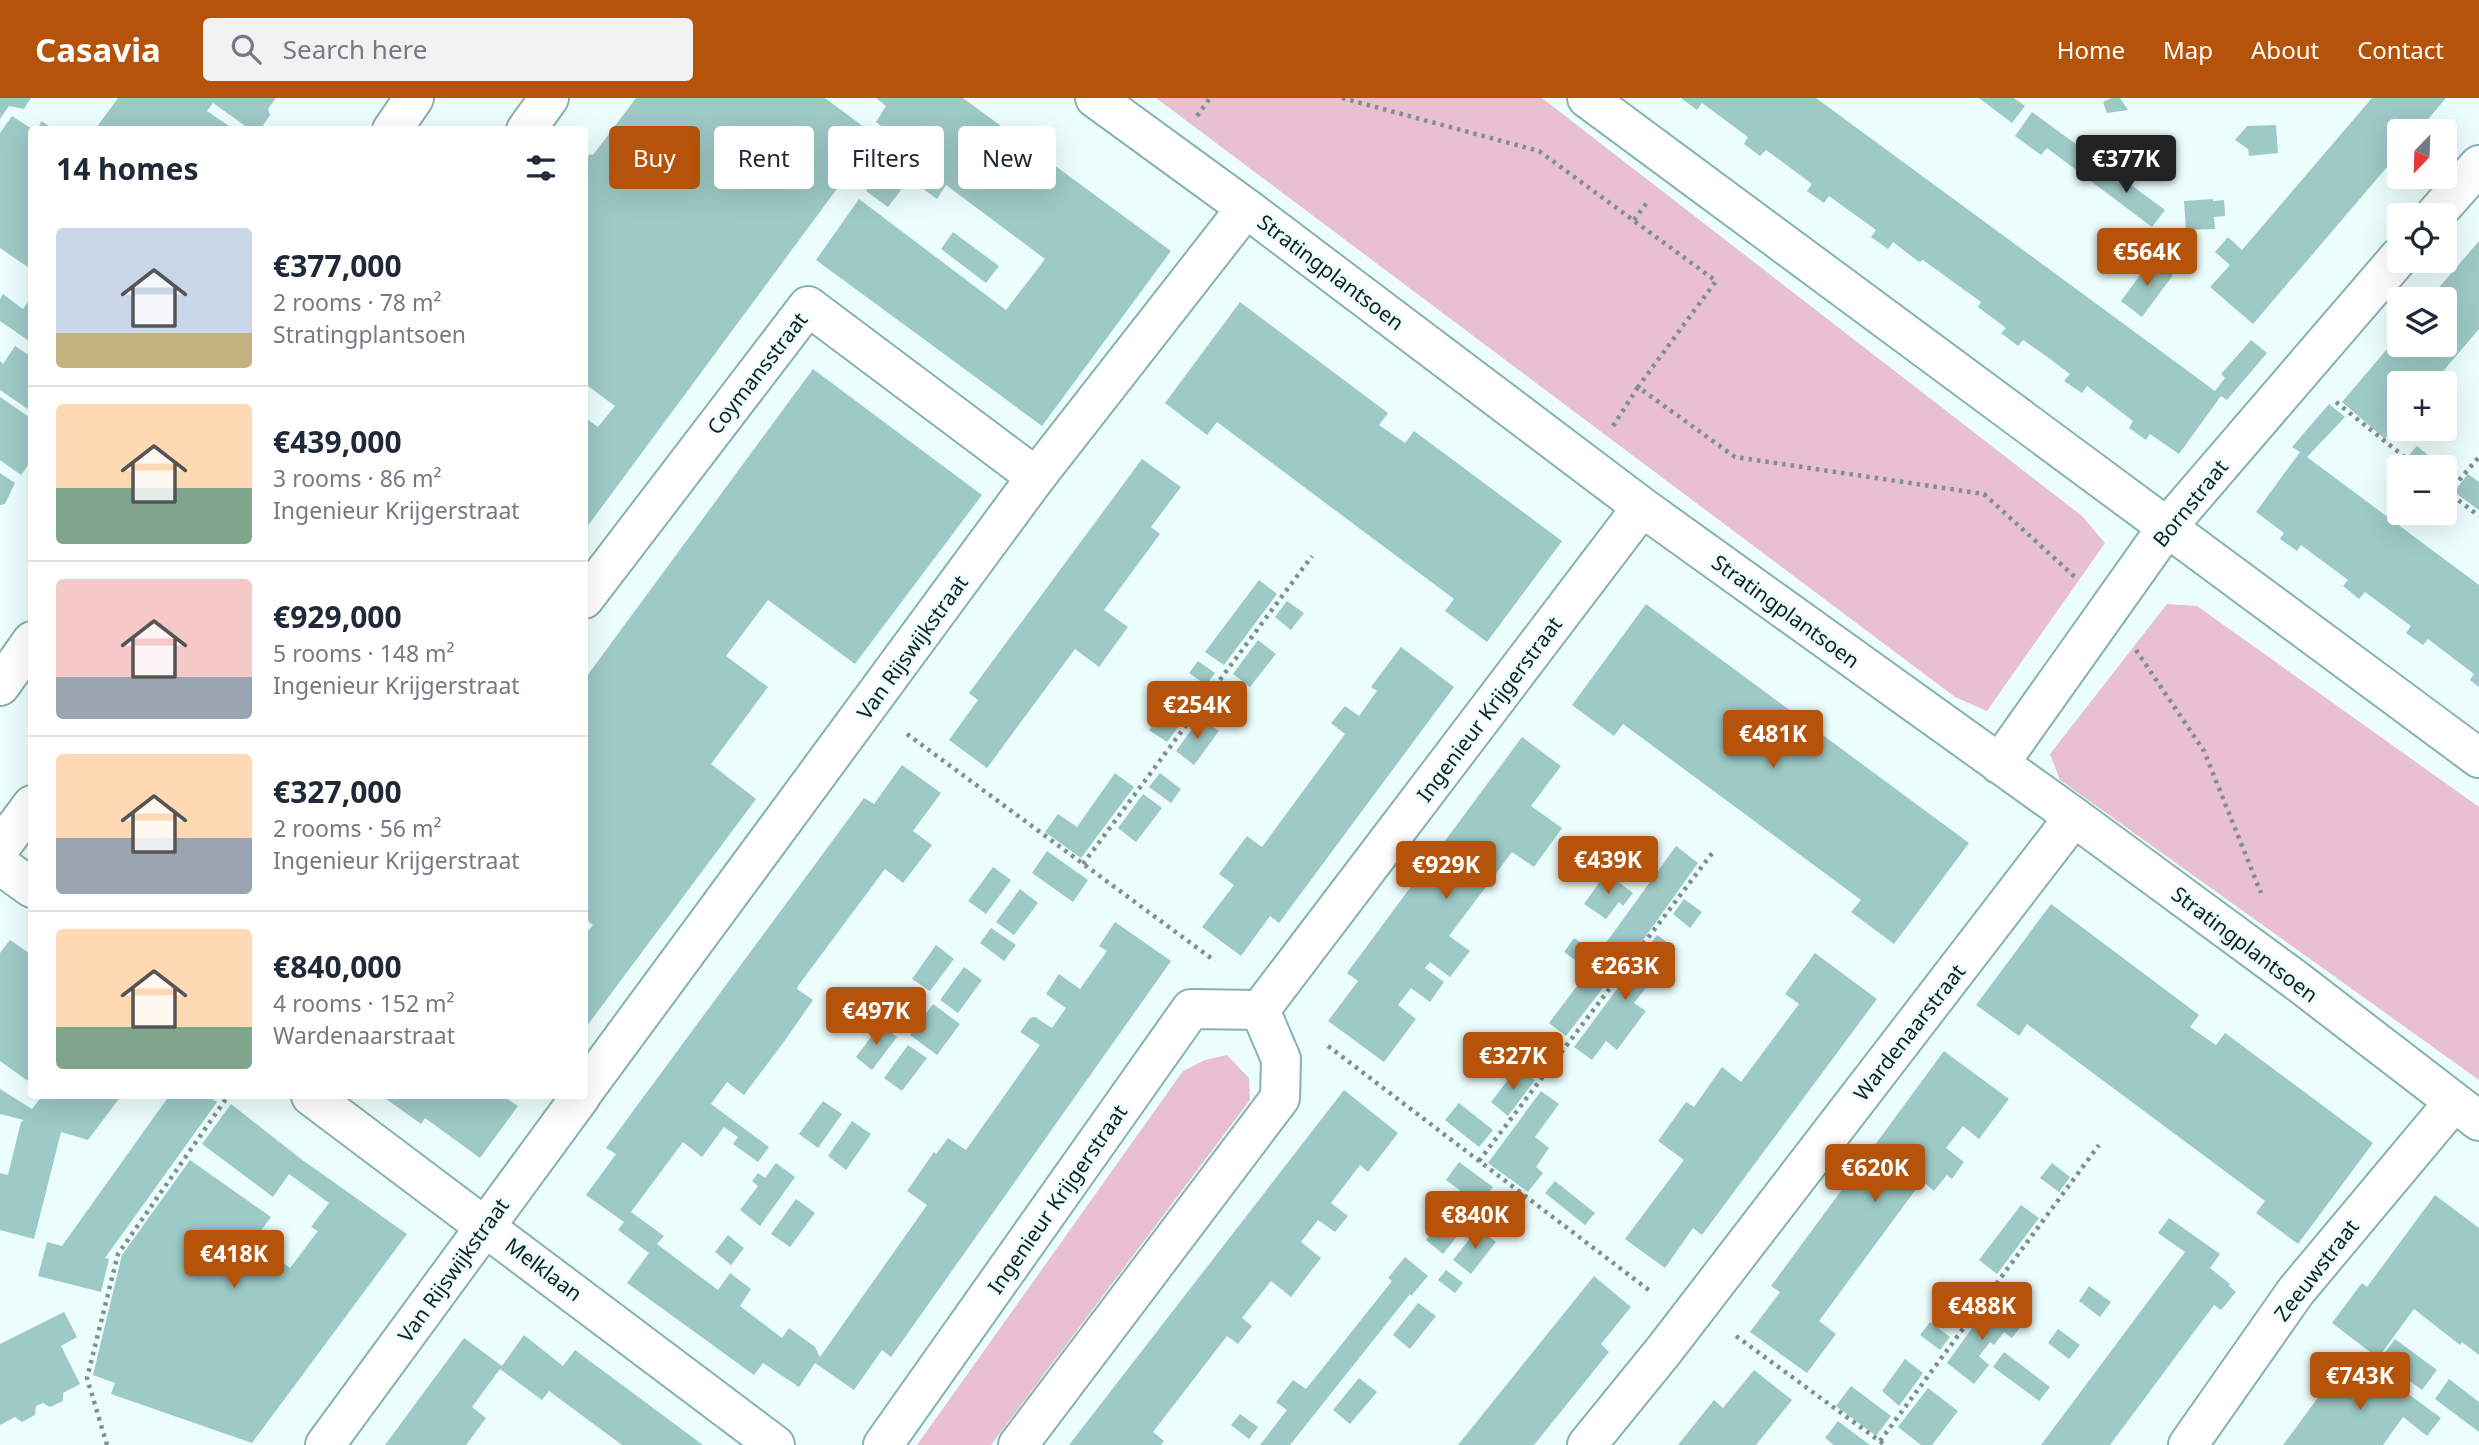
<!DOCTYPE html>
<meta charset="utf-8">
<style>
:root{--surface:#fff;--page:#f2f2f3;--text:#1f2937;--muted:#747a83;--line:#e0e1e3;--accent:#b45309}
body{margin:0;font-family:"Noto Sans",sans-serif;background:var(--page);color:var(--text);height:100vh;display:flex;flex-direction:column;font-size:26px;white-space:nowrap}
*{box-sizing:border-box;margin:0}
p{font-size:23px;color:var(--muted)}
.icon{flex:none;width:38px;height:38px;fill:none;stroke:currentColor;stroke-width:2;stroke-linecap:round;stroke-linejoin:round}
.map{position:relative;flex:1;overflow:hidden}
.details{position:absolute;left:28px;top:28px;width:560px;height:973px;display:flex;flex-direction:column;background:var(--surface);border-radius:7px;box-shadow:0 7px 28px #0002}
.details>*{flex:none}
.top-card{position:absolute;left:609px;top:28px;width:665px;height:63px;display:flex;gap:14px}
.needle{width:46px;rotate:203deg}
.fabs{position:absolute;left:2387px;top:21px;display:grid;gap:14px}
.fabs a{display:grid;place-items:center;width:70px;height:70px;border-radius:7px;background:var(--surface);box-shadow:0 7px 28px #0002;font-size:35px}
.price{position:absolute;translate:-50% -60px;padding:0 16px;border-radius:7px;background:var(--accent);color:#fff;font-size:23px;line-height:46px;filter:drop-shadow(0 2px 4px #0008)}
.price::after{content:'';position:absolute;left:50%;top:42px;width:21px;height:16px;margin-left:-10px;background:inherit;clip-path:polygon(0 0,100% 0,50% 100%)}
.price.selected{background:#222;color:#fff}
ul{padding:0;list-style:none}
li{display:flex;align-items:center;gap:21px;height:175px;padding:0 28px}
li+li{border-top:2px solid var(--line)}
li span{display:grid;place-items:center;flex:none;width:196px;height:140px;border-radius:7px;color:#555}
li>.icon{margin-inline-start:auto}
span .icon{width:84px;height:84px;fill:#fffc;stroke-width:1}
li b{font-size:30px}
h2{display:flex;justify-content:space-between;align-items:center;height:84px;padding:0 28px;font-size:30px}
.pill{padding:0 24px;border-radius:7px;background:var(--surface);box-shadow:0 7px 28px #0002;font-size:24px;line-height:63px}
.pill.selected{background:var(--accent);color:#fff}
header{display:flex;align-items:center;gap:42px;box-sizing:border-box;height:98px;padding:0 35px;background:var(--accent);color:#fff}
header strong{font-size:33px}
nav{display:flex;gap:38px;margin-inline-start:auto;font-size:24px}
.search{width:490px;height:63px;background:var(--page);display:flex;align-items:center;gap:18px;box-sizing:border-box;padding:0 24px;border-radius:7px;color:var(--muted);font-size:26px}
.map>svg:first-child{display:block}
</style>
<header>
<strong>Casavia</strong>
<div class="search"><svg class="icon" aria-label="search" viewBox="0 0 24 24"><circle cx="10" cy="10" r="6"/><path d="M15 15l6 6"/></svg>Search here</div>
<nav><a>Home</a><a>Map</a><a>About</a><a>Contact</a></nav>
</header>
<div class="map">
<svg width="2479" height="1347" viewBox="0 0 2479 1347">
<rect width="100%" height="100%" fill="#ebfdfc"/>
<path fill="#e9c0d0" d="M 1156,0 L 1542,0 L 2082,418 L 2105,445 L 1987,613 L 1955,599 Z
M 2167,506 L 2197,508 L 2479,709 L 2479,982 L 2060,682 L 2050,656 Z
M 1227,957 L 1249,980 L 1250,1002 L 991,1347 L 917,1347 L 1183,973 L 1205,962 Z"/>
<path fill="#9dc9c6" d="M 0,0 L 31,0 L 24,11 L 9,8 L 0,21 Z
M 118,0 L 276,0 L 268,11 L 270,17 L 262,29 L 255,32 L 251,32 L 213,5 L 207,13 L 235,32 L 98,32 L 96,30 Z
M 636,0 L 825,0 L 876,38 L 584,433 L 584,319 L 598,329 L 615,308 L 584,285 L 584,63 L 590,56 L 593,57 Z
M 876,0 L 963,0 L 1171,153 L 1042,328 L 816,162 L 859,101 L 1006,212 L 1045,161 L 946,87 L 937,101 L 886,64 L 901,43 L 876,24 L 886,8 Z
M 1681,0 L 1816,0 L 2215,293 L 2225,280 L 2221,276 L 2251,242 L 2267,255 L 2227,302 L 2221,298 L 2179,356 L 2150,336 L 2146,342 L 2129,330 L 2133,323 L 2087,288 L 2082,295 L 2064,283 L 2070,276 L 2046,258 L 2023,242 L 2018,248 L 2001,235 L 2006,230 L 1978,209 L 1981,204 L 1923,162 L 1919,164 L 1893,144 L 1888,151 L 1871,139 L 1876,132 L 1829,98 L 1824,105 L 1807,93 L 1812,86 L 1766,52 L 1760,58 L 1744,46 L 1748,39 L 1702,5 L 1697,12 Z
M 1979,0 L 2014,0 L 2025,8 L 2012,25 Z
M 2111,0 L 2120,0 L 2128,12 L 2107,15 L 2103,4 Z
M 2372,0 L 2446,0 L 2418,33 L 2399,33 L 2399,55 L 2253,226 L 2210,189 L 2230,167 L 2215,154 L 2228,139 L 2242,152 Z
M 2032,14 L 2091,57 L 2079,74 L 2047,50 L 2041,57 L 2015,38 Z
M 12,18 L 32,31 L 32,172 L 0,150 L 0,35 Z
M 41,23 L 48,27 L 47,29 L 50,32 L 38,32 Z
M 2276,27 L 2278,55 L 2249,58 L 2248,51 L 2235,42 L 2247,28 Z
M 2100,64 L 2165,112 L 2152,129 L 2088,81 Z
M 879,75 L 901,92 L 888,109 L 866,93 Z
M 2213,101 L 2213,103 L 2224,102 L 2225,118 L 2214,119 L 2215,131 L 2186,132 L 2184,103 Z
M 953,134 L 999,168 L 986,185 L 941,151 Z
M 2479,143 L 2479,231 L 2433,285 L 2399,285 L 2399,325 L 2385,341 L 2342,304 L 2399,237 L 2399,247 L 2445,247 L 2445,201 L 2429,201 Z
M 2152,161 L 2173,177 L 2142,219 L 2121,203 Z
M 3,196 L 23,211 L 32,198 L 32,245 L 0,223 L 0,201 Z
M 1240,204 L 1388,315 L 1379,327 L 1405,345 L 1414,333 L 1562,443 L 1487,544 L 1445,513 L 1454,501 L 1217,324 L 1207,337 L 1165,305 Z
M 15,248 L 32,259 L 32,314 L 0,292 L 0,263 L 3,266 Z
M 813,271 L 982,397 L 855,566 L 768,502 L 726,558 L 768,589 L 711,666 L 756,701 L 584,932 L 584,838 L 593,827 L 584,820 L 584,582 Z
M 0,299 L 32,321 L 32,362 L 21,377 L 0,362 Z
M 2329,306 L 2345,319 L 2307,359 L 2479,487 L 2479,589 L 2470,582 L 2474,576 L 2428,541 L 2423,547 L 2406,535 L 2411,528 L 2365,494 L 2359,501 L 2343,488 L 2348,482 L 2301,447 L 2297,453 L 2280,441 L 2284,435 L 2256,414 L 2300,354 L 2292,349 Z
M 2417,348 L 2439,366 L 2436,369 L 2420,369 L 2408,358 Z
M 1142,361 L 1181,389 L 1151,429 L 1160,436 L 1104,512 L 1128,529 L 1099,569 L 1075,551 L 987,670 L 949,642 L 978,602 L 969,595 Z
M 0,375 L 15,385 L 5,406 L 0,407 Z
M 2468,376 L 2479,384 L 2479,412 L 2454,394 Z
M 1259,482 L 1277,496 L 1224,567 L 1205,554 Z
M 1287,503 L 1304,515 L 1291,532 L 1275,519 Z
M 1646,506 L 1795,616 L 1786,628 L 1812,647 L 1820,635 L 1969,745 L 1894,846 L 1851,814 L 1861,802 L 1623,626 L 1614,638 L 1572,607 Z
M 1258,542 L 1276,556 L 1250,589 L 1233,576 Z
M 1401,549 L 1454,589 L 1279,825 L 1270,818 L 1241,858 L 1202,829 L 1234,787 L 1219,776 L 1247,738 L 1262,749 L 1345,636 L 1331,625 L 1345,608 L 1359,618 L 1377,593 L 1371,589 Z
M 1198,563 L 1215,575 L 1206,587 L 1189,575 Z
M 1173,599 L 1191,612 L 1167,644 L 1149,632 Z
M 1200,620 L 1219,633 L 1194,667 L 1176,653 Z
M 1522,639 L 1561,668 L 1531,708 L 1562,730 L 1534,769 L 1512,754 L 1449,838 L 1470,853 L 1450,879 L 1430,864 L 1425,870 L 1444,884 L 1430,904 L 1411,890 L 1398,907 L 1416,921 L 1384,964 L 1328,923 L 1358,883 L 1347,875 Z
M 902,667 L 941,695 L 913,733 L 932,747 L 903,785 L 885,771 L 798,888 L 797,891 L 813,902 L 786,941 L 744,997 L 727,984 L 711,1006 L 769,1049 L 758,1064 L 733,1046 L 738,1039 L 724,1029 L 702,1059 L 683,1044 L 631,1114 L 664,1138 L 657,1146 L 718,1192 L 730,1175 L 751,1191 L 740,1208 L 782,1240 L 789,1230 L 815,1249 L 820,1259 L 927,1107 L 907,1093 L 934,1054 L 936,1056 L 948,1040 L 966,1052 L 1040,947 L 1020,934 L 1030,920 L 1035,919 L 1052,930 L 1066,910 L 1046,896 L 1059,876 L 1080,891 L 1107,853 L 1099,848 L 1115,824 L 1171,863 L 891,1259 L 882,1252 L 854,1292 L 815,1265 L 799,1289 L 763,1265 L 754,1277 L 627,1185 L 649,1155 L 618,1132 L 624,1124 L 586,1097 L 616,1056 L 606,1050 L 636,1009 L 864,700 L 874,706 Z
M 1115,675 L 1134,689 L 1081,760 L 1045,734 L 1058,716 L 1077,729 Z
M 1160,675 L 1181,691 L 1171,705 L 1149,689 Z
M 1143,696 L 1162,710 L 1136,744 L 1118,730 Z
M 1676,748 L 1698,765 L 1626,866 L 1623,864 L 1566,938 L 1549,925 L 1589,872 L 1564,854 L 1574,840 L 1600,858 L 1605,851 L 1603,849 Z
M 1047,753 L 1088,782 L 1073,804 L 1032,775 Z
M 993,769 L 1011,782 L 986,816 L 968,803 Z
M 1606,775 L 1633,795 L 1623,808 L 1619,804 L 1606,821 L 1584,806 Z
M 1020,791 L 1038,805 L 1014,837 L 996,824 Z
M 1684,801 L 1702,814 L 1690,830 L 1673,816 Z
M 2051,806 L 2199,917 L 2190,929 L 2216,947 L 2225,935 L 2373,1045 L 2298,1146 L 2256,1115 L 2265,1103 L 2027,926 L 2019,938 L 1976,907 Z
M 991,830 L 1016,847 L 1004,863 L 980,845 Z
M 1657,837 L 1676,851 L 1634,905 L 1646,913 L 1617,952 L 1606,943 L 1592,962 L 1574,949 Z
M 10,842 L 32,857 L 32,986 L 0,963 L 0,855 Z
M 936,847 L 954,861 L 930,893 L 912,881 Z
M 1815,855 L 1877,901 L 1702,1137 L 1693,1130 L 1665,1170 L 1625,1141 L 1684,1062 L 1658,1043 L 1686,1004 L 1694,1009 L 1722,969 L 1741,984 L 1799,906 L 1785,896 Z
M 964,869 L 982,882 L 958,915 L 940,902 Z
M 933,906 L 960,926 L 937,957 L 910,937 Z
M 880,927 L 897,939 L 872,972 L 856,959 Z
M 908,947 L 927,960 L 902,993 L 884,980 Z
M 1944,953 L 2009,1001 L 1979,1041 L 1963,1028 L 1946,1050 L 1964,1064 L 1952,1081 L 1947,1077 L 1934,1093 L 1922,1083 L 1819,1223 L 1836,1236 L 1807,1275 L 1750,1234 L 1780,1194 L 1771,1188 Z
M 1517,970 L 1535,982 L 1508,1018 L 1491,1004 Z
M 0,991 L 32,1011 L 42,998 L 121,998 L 88,1042 L 61,1034 L 34,1141 L 0,1132 L 0,1075 L 8,1077 L 21,1024 L 24,1022 L 0,1016 Z
M 1344,992 L 1398,1035 L 1368,1074 L 1360,1067 L 1331,1105 L 1348,1118 L 1335,1134 L 1318,1122 L 1301,1144 L 1321,1160 L 1291,1199 L 1271,1183 L 1242,1220 L 1252,1228 L 1238,1246 L 1227,1238 L 1153,1334 L 1164,1343 L 1161,1347 L 1069,1347 Z
M 1541,993 L 1559,1006 L 1535,1039 L 1549,1050 L 1536,1069 L 1543,1075 L 1528,1094 L 1488,1065 Z
M 169,998 L 208,998 L 217,1004 L 105,1160 L 109,1161 L 101,1194 L 38,1178 L 47,1144 L 62,1148 Z
M 382,998 L 503,998 L 518,1008 L 480,1060 L 425,1020 L 421,1026 Z
M 823,1003 L 842,1016 L 818,1050 L 799,1036 Z
M 1459,1005 L 1493,1032 L 1479,1049 L 1445,1022 Z
M 231,1006 L 301,1061 L 407,1136 L 252,1345 L 111,1296 L 115,1285 L 93,1277 L 122,1157 L 190,1062 L 271,1119 L 253,1143 L 290,1170 L 318,1133 L 311,1129 L 329,1105 L 289,1076 L 273,1099 L 202,1046 Z
M 852,1023 L 871,1036 L 846,1072 L 828,1058 Z
M 1459,1064 L 1493,1089 L 1480,1107 L 1446,1082 Z
M 776,1065 L 795,1079 L 760,1128 L 740,1112 L 758,1088 L 752,1083 L 758,1075 L 765,1080 Z
M 2052,1065 L 2070,1079 L 2059,1094 L 2040,1080 Z
M 1555,1083 L 1595,1115 L 1585,1127 L 1545,1095 Z
M 2435,1097 L 2479,1130 L 2479,1257 L 2462,1244 L 2460,1247 L 2414,1211 L 2378,1260 L 2332,1225 L 2362,1185 L 2367,1189 Z
M 796,1101 L 815,1115 L 790,1149 L 771,1136 Z
M 2021,1107 L 2039,1120 L 1997,1176 L 1979,1162 Z
M 1452,1109 L 1470,1122 L 1443,1156 L 1426,1142 Z
M 2169,1120 L 2220,1156 L 2210,1170 L 2230,1186 L 2229,1188 L 2236,1194 L 2221,1212 L 2214,1207 L 2110,1347 L 2041,1347 L 2185,1154 L 2158,1135 Z
M 1478,1130 L 1496,1144 L 1471,1176 L 1453,1162 Z
M 728,1137 L 744,1150 L 731,1167 L 715,1154 Z
M 1405,1159 L 1428,1178 L 1411,1198 L 1410,1196 L 1290,1347 L 1260,1347 L 1287,1312 L 1276,1304 L 1293,1282 L 1306,1291 L 1392,1183 L 1388,1180 Z
M 1446,1172 L 1463,1185 L 1455,1195 L 1438,1182 Z
M 1594,1178 L 1631,1209 L 1601,1246 L 1609,1254 L 1534,1347 L 1458,1347 Z
M 1964,1185 L 1981,1198 L 1957,1230 L 1939,1216 Z
M 2089,1188 L 2111,1204 L 2100,1219 L 2079,1203 Z
M 1418,1205 L 1436,1218 L 1410,1251 L 1393,1237 Z
M 1990,1205 L 2021,1228 L 2012,1240 L 2004,1234 L 1994,1247 L 1990,1244 L 1979,1258 L 1989,1267 L 1974,1286 L 1947,1265 Z
M 64,1214 L 77,1239 L 61,1248 L 80,1286 L 63,1295 L 63,1303 L 50,1309 L 43,1305 L 36,1308 L 35,1317 L 22,1324 L 15,1319 L 0,1327 L 0,1246 Z
M 1930,1224 L 1950,1239 L 1940,1252 L 1920,1237 Z
M 2058,1231 L 2080,1247 L 2069,1261 L 2048,1245 Z
M 524,1237 L 563,1268 L 575,1252 L 703,1347 L 622,1347 L 549,1293 L 542,1302 L 500,1271 L 472,1309 L 486,1320 L 466,1347 L 385,1347 L 464,1240 L 502,1268 Z
M 2395,1241 L 2437,1272 L 2422,1292 L 2380,1261 Z
M 2004,1254 L 2050,1289 L 2039,1303 L 1993,1269 Z
M 1905,1261 L 1923,1275 L 1899,1308 L 1882,1293 Z
M 2342,1267 L 2362,1283 L 2372,1269 L 2441,1320 L 2427,1338 L 2403,1319 L 2383,1347 L 2283,1347 Z
M 1754,1272 L 1792,1302 L 1756,1347 L 1678,1347 L 1714,1302 L 1723,1310 Z
M 1359,1280 L 1377,1294 L 1350,1326 L 1333,1312 Z
M 2449,1281 L 2479,1304 L 2479,1334 L 2435,1301 Z
M 1851,1288 L 1891,1318 L 1876,1338 L 1836,1308 Z
M 1928,1290 L 1958,1313 L 1932,1347 L 1921,1347 L 1898,1329 Z
M 1240,1316 L 1258,1329 L 1249,1341 L 1231,1327 Z
M 1838,1323 L 1859,1339 L 1870,1347 L 1834,1347 L 1825,1340 Z"/>
<g fill="none" stroke-linecap="round" stroke-linejoin="round">
<defs>
<path id="minor" d="M 1095,0 L 1246,110 L 1642,409 L 2074,719 L 2297,883 L 2479,1023
M 1587,0 L 2479,660
M 392,32 L 414,0
M 526,32 L 549,0
M 2435,117 L 2479,67
M 584,501 L 808,208 L 1036,379
M 0,588 L 32,543
M 1999,666 L 2167,429 L 2399,159
M 0,750 L 32,707
M 0,767 L 32,790
M 1260,912 L 1642,409
M 584,993 L 1036,379 L 1246,110
M 311,998 L 775,1347
M 325,1347 L 581,998
M 883,1347 L 1191,911 L 1260,912
M 1018,1347 L 1280,1000 L 1281,961 L 1260,912
M 1587,1347 L 1665,1251 L 2074,719
M 2188,1347 L 2296,1193 L 2454,1004"/>
</defs>
<use href="#minor" stroke="#86b2af" stroke-width="42"/>
<path stroke="#7f908f" stroke-width="4.5" stroke-dasharray="3.5 5" stroke-linecap="butt" d="M 1342,0 L 1539,53 L 1716,183 L 1638,289 L 1735,359 L 1984,396 L 2075,479
M 1197,18 L 1210,0
M 1634,122 L 1648,103
M 2336,304 L 2417,369
M 1613,328 L 1638,289
M 2445,392 L 2479,418
M 2448,395 L 2479,359
M 2136,552 L 2204,653 L 2261,795
M 907,636 L 1215,863
M 1083,766 L 1312,458
M 1328,948 L 1650,1193
M 1479,1063 L 1713,754
M 1736,1238 L 1885,1347
M 1880,1343 L 2099,1047
M 107,1347 L 87,1280 L 118,1156 L 228,998"/>
<use href="#minor" stroke="#fff" stroke-width="38"/>
</g>
<g text-anchor="middle" dominant-baseline="central" stroke-width="5" stroke-linejoin="round" paint-order="stroke">
<g font-size="21" fill="#0f201f" stroke="#ebfdfc">
<text transform="translate(1331 174) rotate(37)">Stratingplantsoen</text>
<text transform="translate(757 275) rotate(-52)">Coymansstraat</text>
<text transform="translate(2190 405) rotate(-51)">Bornstraat</text>
<text transform="translate(1786 513) rotate(36)">Stratingplantsoen</text>
<text transform="translate(912 549) rotate(-54)">Van Rijswijkstraat</text>
<text transform="translate(1489 611) rotate(-53)">Ingenieur Krijgerstraat</text>
<text transform="translate(2245 846) rotate(37)">Stratingplantsoen</text>
<text transform="translate(1909 934) rotate(-52)">Wardenaarstraat</text>
<text transform="translate(1057 1101) rotate(-55)">Ingenieur Krijgerstraat</text>
<text transform="translate(544 1171) rotate(37)">Melklaan</text>
<text transform="translate(453 1172) rotate(-54)">Van Rijswijkstraat</text>
<text transform="translate(2316 1172) rotate(-52)">Zeeuwstraat</text>
</g>
</g>
</svg>
<div class="fabs">
<a><svg class="needle" viewBox="-14 -14 28 28"><path d="M0-13l5 13h-10z" fill="#e53935"/><path d="M0 13l5-13h-10z" fill="#747a83"/></svg></a>
<a><svg class="icon" aria-label="locate" viewBox="0 0 24 24"><circle cx="12" cy="12" r="6"/><path d="M12 2v4M12 18v4M2 12h4M18 12h4"/></svg></a>
<a><svg class="icon" aria-label="layers" viewBox="0 0 24 24"><path d="M12 4l9 5-9 5-9-5zM3 14l9 5 9-5"/></svg></a>
<a>+</a>
<a>−</a>
</div>
<b class="price selected" style="left:2126px;top:97px">€377K</b>
<b class="price" style="left:2147px;top:190px">€564K</b>
<b class="price" style="left:1197px;top:643px">€254K</b>
<b class="price" style="left:1773px;top:672px">€481K</b>
<b class="price" style="left:1608px;top:798px">€439K</b>
<b class="price" style="left:1446px;top:803px">€929K</b>
<b class="price" style="left:1625px;top:904px">€263K</b>
<b class="price" style="left:876px;top:949px">€497K</b>
<b class="price" style="left:1513px;top:994px">€327K</b>
<b class="price" style="left:1875px;top:1106px">€620K</b>
<b class="price" style="left:1475px;top:1153px">€840K</b>
<b class="price" style="left:234px;top:1192px">€418K</b>
<b class="price" style="left:1982px;top:1244px">€488K</b>
<b class="price" style="left:2360px;top:1314px">€743K</b>
<div class="top-card">
<a class="pill selected">Buy</a>
<a class="pill">Rent</a>
<a class="pill">Filters</a>
<a class="pill">New</a>
</div>
<section class="details">
<h2>14 homes<svg class="icon" aria-label="filters" viewBox="0 0 24 24"><path d="M4 7h16M4 17h16"/><circle cx="9" cy="7" r="2"/><circle cx="15" cy="17" r="2"/></svg></h2>
<ul>
<li><span style="background:linear-gradient(#c9d6e8 75%,#c2b280 0)"><svg class="icon" aria-label="home" viewBox="0 0 24 24"><path d="M3 11l9-7 9 7M6 9v11h12V9"/></svg></span><div><b>€377,000</b><p>2 rooms · 78 m²</p><p>Stratingplantsoen</p></div></li>
<li><span style="background:linear-gradient(#ffd9b3 60%,#7fa58c 0)"><svg class="icon" aria-label="home" viewBox="0 0 24 24"><path d="M3 11l9-7 9 7M6 9v11h12V9"/></svg></span><div><b>€439,000</b><p>3 rooms · 86 m²</p><p>Ingenieur Krijgerstraat</p></div></li>
<li><span style="background:linear-gradient(#f6c9c9 70%,#9aa5b1 0)"><svg class="icon" aria-label="home" viewBox="0 0 24 24"><path d="M3 11l9-7 9 7M6 9v11h12V9"/></svg></span><div><b>€929,000</b><p>5 rooms · 148 m²</p><p>Ingenieur Krijgerstraat</p></div></li>
<li><span style="background:linear-gradient(#ffd9b3 60%,#9aa5b1 0)"><svg class="icon" aria-label="home" viewBox="0 0 24 24"><path d="M3 11l9-7 9 7M6 9v11h12V9"/></svg></span><div><b>€327,000</b><p>2 rooms · 56 m²</p><p>Ingenieur Krijgerstraat</p></div></li>
<li><span style="background:linear-gradient(#ffd9b3 70%,#7fa58c 0)"><svg class="icon" aria-label="home" viewBox="0 0 24 24"><path d="M3 11l9-7 9 7M6 9v11h12V9"/></svg></span><div><b>€840,000</b><p>4 rooms · 152 m²</p><p>Wardenaarstraat</p></div></li>
</ul>
</section>
</div>
